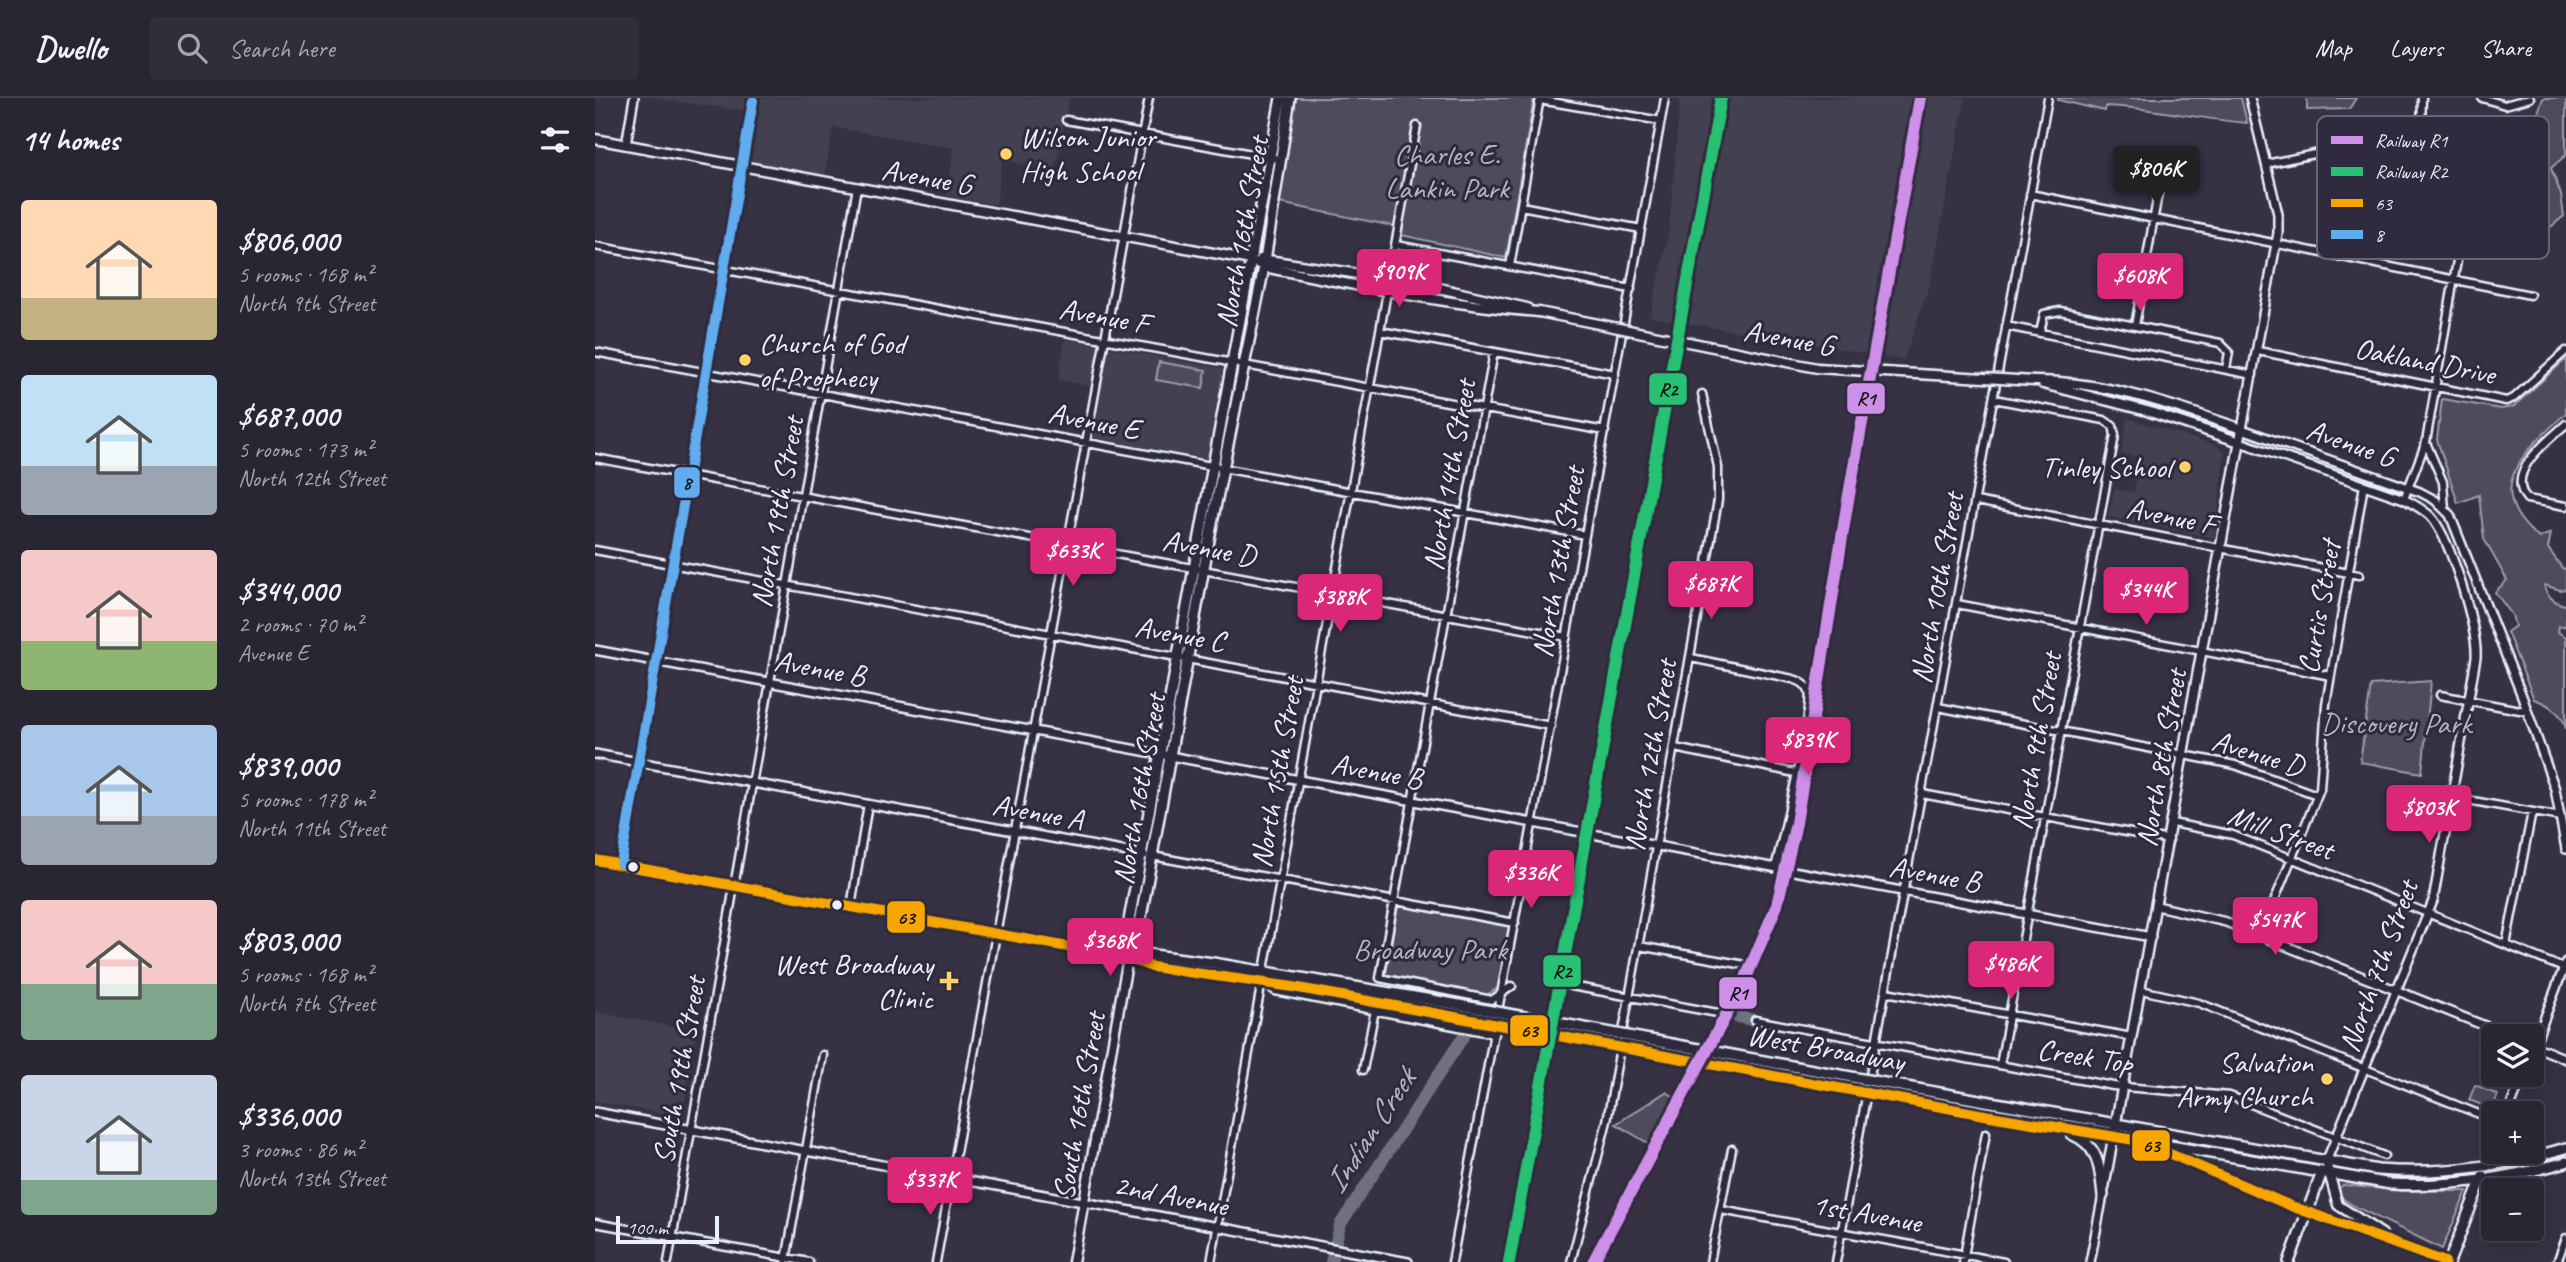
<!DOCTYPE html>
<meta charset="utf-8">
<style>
:root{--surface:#282633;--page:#302e3b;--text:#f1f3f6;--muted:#a5a5ac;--line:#44434e;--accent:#db2777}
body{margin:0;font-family:Caveat,sans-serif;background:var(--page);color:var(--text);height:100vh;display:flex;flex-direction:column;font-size:26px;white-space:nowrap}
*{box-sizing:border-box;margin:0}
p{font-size:23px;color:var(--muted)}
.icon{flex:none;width:38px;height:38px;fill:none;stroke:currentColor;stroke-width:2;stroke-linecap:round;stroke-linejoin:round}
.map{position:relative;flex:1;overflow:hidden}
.side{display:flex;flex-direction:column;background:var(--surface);width:595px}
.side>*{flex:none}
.tools{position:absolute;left:1886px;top:926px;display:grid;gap:14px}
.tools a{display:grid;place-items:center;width:63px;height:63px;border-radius:7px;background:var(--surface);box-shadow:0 4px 18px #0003,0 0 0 2px var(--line);font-size:35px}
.scale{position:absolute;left:21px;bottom:18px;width:103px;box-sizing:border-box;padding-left:7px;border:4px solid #e8f1f8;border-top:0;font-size:19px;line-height:24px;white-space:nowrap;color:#e8f1f8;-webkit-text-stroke:5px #2f2a3d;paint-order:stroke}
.price{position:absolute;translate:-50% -60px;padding:0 16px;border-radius:7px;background:var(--accent);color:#fff;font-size:23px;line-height:46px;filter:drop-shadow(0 2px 4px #0008)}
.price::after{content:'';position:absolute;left:50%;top:42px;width:21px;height:16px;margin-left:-10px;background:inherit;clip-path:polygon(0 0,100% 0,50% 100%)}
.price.on{background:#222;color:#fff}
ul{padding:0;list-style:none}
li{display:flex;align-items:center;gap:21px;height:175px;padding:0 21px}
li span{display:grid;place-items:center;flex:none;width:196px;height:140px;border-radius:7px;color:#555}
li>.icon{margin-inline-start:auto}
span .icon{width:84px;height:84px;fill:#fffc;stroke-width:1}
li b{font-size:30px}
h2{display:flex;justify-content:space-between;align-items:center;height:84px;padding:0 21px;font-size:30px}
header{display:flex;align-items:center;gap:42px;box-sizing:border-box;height:98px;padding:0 35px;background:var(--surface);border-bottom:2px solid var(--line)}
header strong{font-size:33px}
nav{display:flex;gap:38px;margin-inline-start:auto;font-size:24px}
.search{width:490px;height:63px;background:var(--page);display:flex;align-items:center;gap:18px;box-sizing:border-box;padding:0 24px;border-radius:7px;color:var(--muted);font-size:26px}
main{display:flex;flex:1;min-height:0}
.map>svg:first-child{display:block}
</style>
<header>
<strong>Dwello</strong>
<div class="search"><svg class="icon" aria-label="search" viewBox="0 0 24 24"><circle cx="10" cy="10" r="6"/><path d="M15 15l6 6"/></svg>Search here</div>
<nav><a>Map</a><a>Layers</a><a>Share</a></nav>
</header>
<main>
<section class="side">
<h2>14 homes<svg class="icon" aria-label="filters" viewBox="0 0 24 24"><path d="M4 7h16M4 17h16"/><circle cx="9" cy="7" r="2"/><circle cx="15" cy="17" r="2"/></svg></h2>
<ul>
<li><span style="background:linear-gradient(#ffd9b3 70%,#c2b280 0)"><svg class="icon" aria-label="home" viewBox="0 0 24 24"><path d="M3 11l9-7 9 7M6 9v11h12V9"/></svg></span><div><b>$806,000</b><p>5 rooms · 168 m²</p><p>North 9th Street</p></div></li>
<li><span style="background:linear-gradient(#bfe0f5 65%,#9aa5b1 0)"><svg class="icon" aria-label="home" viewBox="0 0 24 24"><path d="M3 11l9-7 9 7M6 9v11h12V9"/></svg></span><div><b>$687,000</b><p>5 rooms · 173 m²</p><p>North 12th Street</p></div></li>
<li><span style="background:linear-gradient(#f6c9c9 65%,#8fb573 0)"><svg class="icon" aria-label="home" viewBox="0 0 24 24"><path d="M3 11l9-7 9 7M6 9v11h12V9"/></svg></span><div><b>$344,000</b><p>2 rooms · 70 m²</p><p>Avenue E</p></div></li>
<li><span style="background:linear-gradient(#a9c7e8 65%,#9aa5b1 0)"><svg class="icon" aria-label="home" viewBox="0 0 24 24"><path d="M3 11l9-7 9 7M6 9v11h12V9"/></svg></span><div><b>$839,000</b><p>5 rooms · 178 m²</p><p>North 11th Street</p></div></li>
<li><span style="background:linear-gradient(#f6c9c9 60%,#7fa58c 0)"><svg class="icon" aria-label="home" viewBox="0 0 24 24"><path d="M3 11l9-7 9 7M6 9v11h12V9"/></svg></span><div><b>$803,000</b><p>5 rooms · 168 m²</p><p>North 7th Street</p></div></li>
<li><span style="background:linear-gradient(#c9d6e8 75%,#7fa58c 0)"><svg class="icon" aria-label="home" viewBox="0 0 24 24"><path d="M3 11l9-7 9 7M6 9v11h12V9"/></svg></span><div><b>$336,000</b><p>3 rooms · 86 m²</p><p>North 13th Street</p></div></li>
</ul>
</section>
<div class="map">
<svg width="1971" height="1164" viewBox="0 0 1971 1164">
<rect width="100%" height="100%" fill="#363244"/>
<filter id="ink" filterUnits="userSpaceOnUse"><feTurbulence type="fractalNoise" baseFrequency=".0143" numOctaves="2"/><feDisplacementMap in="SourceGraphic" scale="14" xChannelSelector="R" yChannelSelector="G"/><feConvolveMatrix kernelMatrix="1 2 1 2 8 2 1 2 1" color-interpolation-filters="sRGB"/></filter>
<g filter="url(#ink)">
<path fill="#433f51" d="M 55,0 L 474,0 L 460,72 L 407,62 L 401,107 L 352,98 L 359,50 L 238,29 L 230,78 L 152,63 L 160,14 Z
M 1085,0 L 1370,0 L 1336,182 L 1309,262 L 1055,219 L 1074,133 Z
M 470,241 L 630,271 L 613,361 L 498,340 L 507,290 L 463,282 Z
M 1532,320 L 1620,347 L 1630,354 L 1619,440 L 1513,419 L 1520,391 L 1539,394 L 1545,359 L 1526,356 Z
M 0,914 L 102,933 L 87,1019 L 0,1003 Z"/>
<path fill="#4d4b5c" stroke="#9a9eaa" stroke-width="2" d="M 697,0 L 939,0 L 911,160 L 802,136 L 803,129 L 679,104 Z
M 1463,0 L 1646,0 L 1652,25 C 1605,21 1559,10 1511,8 L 1510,13 L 1463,2 Z
M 1712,0 L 1761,0 L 1754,11 L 1712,12 Z
M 1948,0 L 1971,0 L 1971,57 L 1956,70 L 1966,97 L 1969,118 L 1952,132 L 1932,127 L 1925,104 L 1883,26 L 1895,21 L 1904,37 L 1926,40 L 1940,24 Z
M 1971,261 L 1971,315 C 1930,353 1884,391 1944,440 L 1956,435 L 1953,450 L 1967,470 L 1971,471 L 1971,491 L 1965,492 L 1949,487 C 1950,497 1961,506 1971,507 L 1971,528 L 1964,528 L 1963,534 L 1971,539 L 1971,631 C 1969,616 1952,605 1939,601 L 1912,534 L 1920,528 L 1917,517 L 1900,494 L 1912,482 L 1889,441 L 1884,397 L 1863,405 L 1842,342 L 1847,301 L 1906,311 L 1918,309 Z
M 564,264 L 611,272 L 608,290 L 561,282 Z
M 1836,583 L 1827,675 L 1765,664 L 1776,587 Z
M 803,808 L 915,829 L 904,889 L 890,898 L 790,880 Z
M 1880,987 L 1903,997 L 1897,1011 L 1874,1002 Z
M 1071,994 L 1080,999 L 1058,1043 L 1051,1044 L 1021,1026 Z
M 1748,1087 L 1807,1093 L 1872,1093 L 1847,1151 L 1759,1108 L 1747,1100 L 1743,1091 Z"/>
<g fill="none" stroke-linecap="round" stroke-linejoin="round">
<path stroke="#70717f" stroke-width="12" d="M 958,885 L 970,888
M 1128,916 L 1159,922
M 736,1164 L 745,1127 L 870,936"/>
<defs>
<path id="minor" d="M 1887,0 L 1910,7 L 1935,0
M 945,2 L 1066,23
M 471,22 L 684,61
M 1671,66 L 1753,49 L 1817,61 L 1838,59
M 1435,96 L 1935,197
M 926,108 L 1046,131
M 801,147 L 1036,191
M 0,148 L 1010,333
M 915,168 L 945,0
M 794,180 L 822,28
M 1411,228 L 1658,277
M 1540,228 L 1568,67
M 785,233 L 1020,276
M 1445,235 L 1449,216 L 1465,213 L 1625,245 L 1634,254 L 1631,271
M 1663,253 L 1911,303 L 1919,300 L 1971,253
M 0,254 L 990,437
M 899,254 L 785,880 L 897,902 L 917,888
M 1399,301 L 1509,322 L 1518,328 L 1520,337 L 1405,967
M 1971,326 C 1954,342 1909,374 1932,401 L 1971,408
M 1832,347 L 1848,384 L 1850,412
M 0,360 L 972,539
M 1809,401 L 1831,344 L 1864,151 L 1858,103 L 1826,29 L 1827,0
M 1381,403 L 1764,477
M 0,452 L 956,628
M 1362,506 L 1736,578
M 1096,560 L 1198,581 C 1205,583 1212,586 1214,594 C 1219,609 1186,746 1180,770
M 1845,597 L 1930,613
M 1343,609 L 1640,667 L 1722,697
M 1080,650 L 1200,675
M 1327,696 L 1574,742
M 1856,699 L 1966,719
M 1577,725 L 1638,737 L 1971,871
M 557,758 L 920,825
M 26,766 L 158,3
M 256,809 L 273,706
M 1665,838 L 1725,691 L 1731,606 L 1769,387
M 1911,847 L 1937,714
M 1044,848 L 1150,867
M 669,872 L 792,194
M 971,887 L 1128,916
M 1546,892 L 1604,905 L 1899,1022
M 1291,894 L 1537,939
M 1160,922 L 1518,988 L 1635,998 L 1789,1058
M 768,972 L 780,912
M 1126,1112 L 1409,1164
M 0,1125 L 214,1164
M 191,1162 L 228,957
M 73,1164 L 262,89
M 341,1164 L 554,0
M 616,1164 L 667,883 L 680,893 L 900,936
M 857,1164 L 1070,0
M 976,1164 L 1012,1023 L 1123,402 L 1123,369 L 1107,296
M 1115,1164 L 1137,1051
M 1241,1164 L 1453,0
M 1368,1164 L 1391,1035
M 1962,1164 L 1971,1140"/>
<path id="tertiary" d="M 1655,0 L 1683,116 L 1683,135 L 1647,331 L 1825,394 L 1840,402 L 1855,417 L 1927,598 L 1960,691 L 1971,751
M 31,47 L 39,0
M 1645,344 L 1809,401 C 1819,407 1829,411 1837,420 C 1856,443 1883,531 1881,560 L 1838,803 L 1731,1064
M 0,552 L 1556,839
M 0,656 L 549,757
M 1562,808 L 1631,824 L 1915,938
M 1937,947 L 1971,961
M 1937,953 L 1971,864
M 0,1014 L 813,1164
M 1913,1015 L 1928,976
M 1891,1069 L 1899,1049
M 1495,1164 L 1508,1097"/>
<path id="secondary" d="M 0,41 L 656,162 L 669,169 C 760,187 851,207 944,214
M 666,161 L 822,185 L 932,210
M 1439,283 C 1511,283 1579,308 1647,331 L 1509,1090
M 1448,286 L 1552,313 L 1645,344
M 1551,1046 L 1696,1108 L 1850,1164
M 1731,1064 L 1743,1107 L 1787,1136
M 478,1164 L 533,860"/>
<path id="primary" d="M 0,762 L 533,860 L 557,869 L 667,883 L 835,914
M 533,860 L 542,841 L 618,420 L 669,169 L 695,0
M 533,860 L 531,844 L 535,817 L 686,0
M 533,860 L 551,856 L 618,865 L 837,902
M 1322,991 L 1783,1072 C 1848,1077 1909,1068 1971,1050
M 1319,1004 L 1796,1086 C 1855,1089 1914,1080 1971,1064
M 1476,1036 C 1504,1047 1505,1070 1508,1097
M 1694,1164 L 1727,1074
M 1854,1164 L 1888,1078"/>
</defs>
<use href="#minor" stroke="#e8f1f8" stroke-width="11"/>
<use href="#tertiary" stroke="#e8f1f8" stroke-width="12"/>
<use href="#secondary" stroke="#e8f1f8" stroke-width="13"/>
<use href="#primary" stroke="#e8f1f8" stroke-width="14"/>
<use href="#minor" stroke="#2f2a3d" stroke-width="6"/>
<use href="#tertiary" stroke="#2f2a3d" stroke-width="7"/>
<use href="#secondary" stroke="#2f2a3d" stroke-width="8"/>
<use href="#primary" stroke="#2f2a3d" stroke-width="9"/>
<defs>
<path id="secondary-bridge" d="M 944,214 L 1222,270 L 1439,283"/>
<path id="primary-bridge" d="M 837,902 L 1322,991
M 835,914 L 1319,1004"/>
</defs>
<use href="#secondary-bridge" stroke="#e8f1f8" stroke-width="13" stroke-linecap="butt"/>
<use href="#primary-bridge" stroke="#e8f1f8" stroke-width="14" stroke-linecap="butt"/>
<use href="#secondary-bridge" stroke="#2f2a3d" stroke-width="8"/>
<use href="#primary-bridge" stroke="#2f2a3d" stroke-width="9"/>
<defs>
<path id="bus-1" d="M 0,762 L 533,860 L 557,869 L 698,889 L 1395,1018 L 1545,1043 L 1696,1108 L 1850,1164"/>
<path id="bus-2" d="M 26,766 L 158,3"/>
</defs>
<use href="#bus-1" stroke="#2f2a3d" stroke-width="16"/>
<use href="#bus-2" stroke="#2f2a3d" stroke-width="16"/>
<use href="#bus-1" stroke="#f7a600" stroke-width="10"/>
<use href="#bus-2" stroke="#60acee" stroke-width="10"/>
<defs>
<path id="rail-1" d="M 998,1164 L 1150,882 L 1182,807 L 1201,725 L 1252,408 L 1325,0"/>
<path id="rail-2" d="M 914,1164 L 1126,0"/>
</defs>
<use href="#rail-1" stroke="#2f2a3d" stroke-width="18"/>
<use href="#rail-2" stroke="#2f2a3d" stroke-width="18"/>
<use href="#rail-1" stroke="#ce8fe9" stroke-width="12"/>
<use href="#rail-2" stroke="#26c172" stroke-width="12"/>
</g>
</g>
<g fill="#ffd166" stroke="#2f2a3d" stroke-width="2.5">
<circle cx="411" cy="56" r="7"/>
<circle cx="150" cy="262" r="7"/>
<circle cx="1590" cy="369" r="7"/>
<path d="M350.5 872.5h7v7h7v7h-7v7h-7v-7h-7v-7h7z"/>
<circle cx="1732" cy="981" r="7"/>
</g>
<g fill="#e8f1f8" stroke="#2f2a3d" stroke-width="2.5">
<circle cx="38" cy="769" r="6"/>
<circle cx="242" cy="807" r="6"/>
</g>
<g text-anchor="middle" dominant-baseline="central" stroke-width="6" stroke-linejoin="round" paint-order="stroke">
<g font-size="30" fill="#e8f1f8" stroke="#2f2a3d" text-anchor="end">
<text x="425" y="39" text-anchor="start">Wilson Junior<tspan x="425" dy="34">High School</tspan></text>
<text x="164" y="245" text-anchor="start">Church of God<tspan x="164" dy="34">of Prophecy</tspan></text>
<text x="1576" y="369">Tinley School</text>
<text x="338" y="866">West Broadway<tspan x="338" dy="34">Clinic</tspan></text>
<text x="1718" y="964">Salvation<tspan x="1718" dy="34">Army Church</tspan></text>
</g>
<g font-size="30" fill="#b2b7c1" stroke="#2f2a3d">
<text x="852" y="56">Charles E.<tspan x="852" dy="34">Lankin Park</tspan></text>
<text x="1801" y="625">Discovery Park</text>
<text x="835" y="851">Broadway Park</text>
</g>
<g font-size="30" fill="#e8f1f8" stroke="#2f2a3d">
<text transform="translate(332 79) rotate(10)">Avenue G</text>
<text transform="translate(647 134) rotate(-80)">North 16th Street</text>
<text transform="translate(509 218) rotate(10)">Avenue F</text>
<text transform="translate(1194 240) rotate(10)">Avenue G</text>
<text transform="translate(1830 263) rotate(11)">Oakland Drive</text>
<text transform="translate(499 323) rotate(11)">Avenue E</text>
<text transform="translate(1756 345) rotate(19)">Avenue G</text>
<text transform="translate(854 377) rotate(-80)">North 14th Street</text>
<text transform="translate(182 414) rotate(-80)">North 19th Street</text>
<text transform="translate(1576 418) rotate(11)">Avenue F</text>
<text transform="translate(614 450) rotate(10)">Avenue D</text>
<text transform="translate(963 464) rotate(-80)">North 13th Street</text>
<text transform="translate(1342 490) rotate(-80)">North 10th Street</text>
<text transform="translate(1724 509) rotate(-80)">Curtis Street</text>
<text transform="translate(585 536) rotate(10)">Avenue C</text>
<text transform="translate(225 570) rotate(10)">Avenue B</text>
<text transform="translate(1441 643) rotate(-80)">North 9th Street</text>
<text transform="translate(1663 655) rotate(17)">Avenue D</text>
<text transform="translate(1055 657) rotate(-80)">North 12th Street</text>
<text transform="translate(1566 660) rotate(-80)">North 8th Street</text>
<text transform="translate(782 673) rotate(10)">Avenue B</text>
<text transform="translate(682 674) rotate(-80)">North 15th Street</text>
<text transform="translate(544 691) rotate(-80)">North 16th Street</text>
<text transform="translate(443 714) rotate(10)">Avenue A</text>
<text transform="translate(1686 734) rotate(20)">Mill Street</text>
<text transform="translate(1340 776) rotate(10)">Avenue B</text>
<text transform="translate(1783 868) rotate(-70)">North 7th Street</text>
<text transform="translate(1231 950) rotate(10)">West Broadway</text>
<text transform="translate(1490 958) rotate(9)">Creek Top</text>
<text transform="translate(84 972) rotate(-80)">South 19th Street</text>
<text transform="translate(484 1008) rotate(-80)">South 16th Street</text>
<text transform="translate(576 1097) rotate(11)">2nd Avenue</text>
<text transform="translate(1272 1115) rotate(10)">1st Avenue</text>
</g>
<g font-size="32" font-style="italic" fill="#b2b7c2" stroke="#2f2a3d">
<text transform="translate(775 1033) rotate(-57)">Indian Creek</text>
</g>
</g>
<rect x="1722" y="18" width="232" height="143" rx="10" fill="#2f2a3d" stroke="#666675" stroke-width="2"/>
<rect x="1736" y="38" width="32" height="8" fill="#ce8fe9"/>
<rect x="1736" y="69" width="32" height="9" fill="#26c172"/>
<rect x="1736" y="101" width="32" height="8" fill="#f7a600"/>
<rect x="1736" y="132" width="32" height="9" fill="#60acee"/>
<g font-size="19" fill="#e8f1f8">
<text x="1780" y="49">Railway R1</text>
<text x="1780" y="80">Railway R2</text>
<text x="1780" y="112">63</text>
<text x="1780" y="143">8</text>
</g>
<g stroke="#2f2a3d" stroke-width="2.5">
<rect x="1053" y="274" width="40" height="34" rx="7" fill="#26c172"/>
<rect x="1251" y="284" width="40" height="33" rx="7" fill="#ce8fe9"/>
<rect x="78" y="368" width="28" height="33" rx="7" fill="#60acee"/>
<rect x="291" y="802" width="40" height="34" rx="7" fill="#f7a600"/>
<rect x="947" y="856" width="40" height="34" rx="7" fill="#26c172"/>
<rect x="1123" y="878" width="40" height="34" rx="7" fill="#ce8fe9"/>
<rect x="914" y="916" width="40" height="33" rx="7" fill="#f7a600"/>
<rect x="1536" y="1031" width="40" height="33" rx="7" fill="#f7a600"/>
</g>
<g font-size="19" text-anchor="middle" font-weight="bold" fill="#111">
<text x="1073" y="298">R2</text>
<text x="1271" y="307">R1</text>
<text x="92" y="391">8</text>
<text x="311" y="826">63</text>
<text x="967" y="880">R2</text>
<text x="1143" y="902">R1</text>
<text x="934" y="939">63</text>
<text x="1556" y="1054">63</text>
</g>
</svg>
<div class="tools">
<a><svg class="icon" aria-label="layers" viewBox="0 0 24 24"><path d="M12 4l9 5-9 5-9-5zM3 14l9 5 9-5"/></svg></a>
<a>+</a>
<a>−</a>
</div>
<div class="scale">100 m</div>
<b class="price on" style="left:1561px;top:108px">$806K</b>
<b class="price" style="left:804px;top:211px">$909K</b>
<b class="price" style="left:1545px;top:215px">$608K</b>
<b class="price" style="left:478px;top:490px">$633K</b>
<b class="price" style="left:1116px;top:523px">$687K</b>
<b class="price" style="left:1551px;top:529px">$344K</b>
<b class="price" style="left:745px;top:536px">$388K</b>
<b class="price" style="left:1213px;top:679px">$839K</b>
<b class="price" style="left:1834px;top:747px">$803K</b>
<b class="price" style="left:936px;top:812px">$336K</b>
<b class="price" style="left:1680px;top:859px">$547K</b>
<b class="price" style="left:515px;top:880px">$368K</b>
<b class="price" style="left:1416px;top:903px">$486K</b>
<b class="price" style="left:335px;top:1119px">$337K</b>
</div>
</main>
